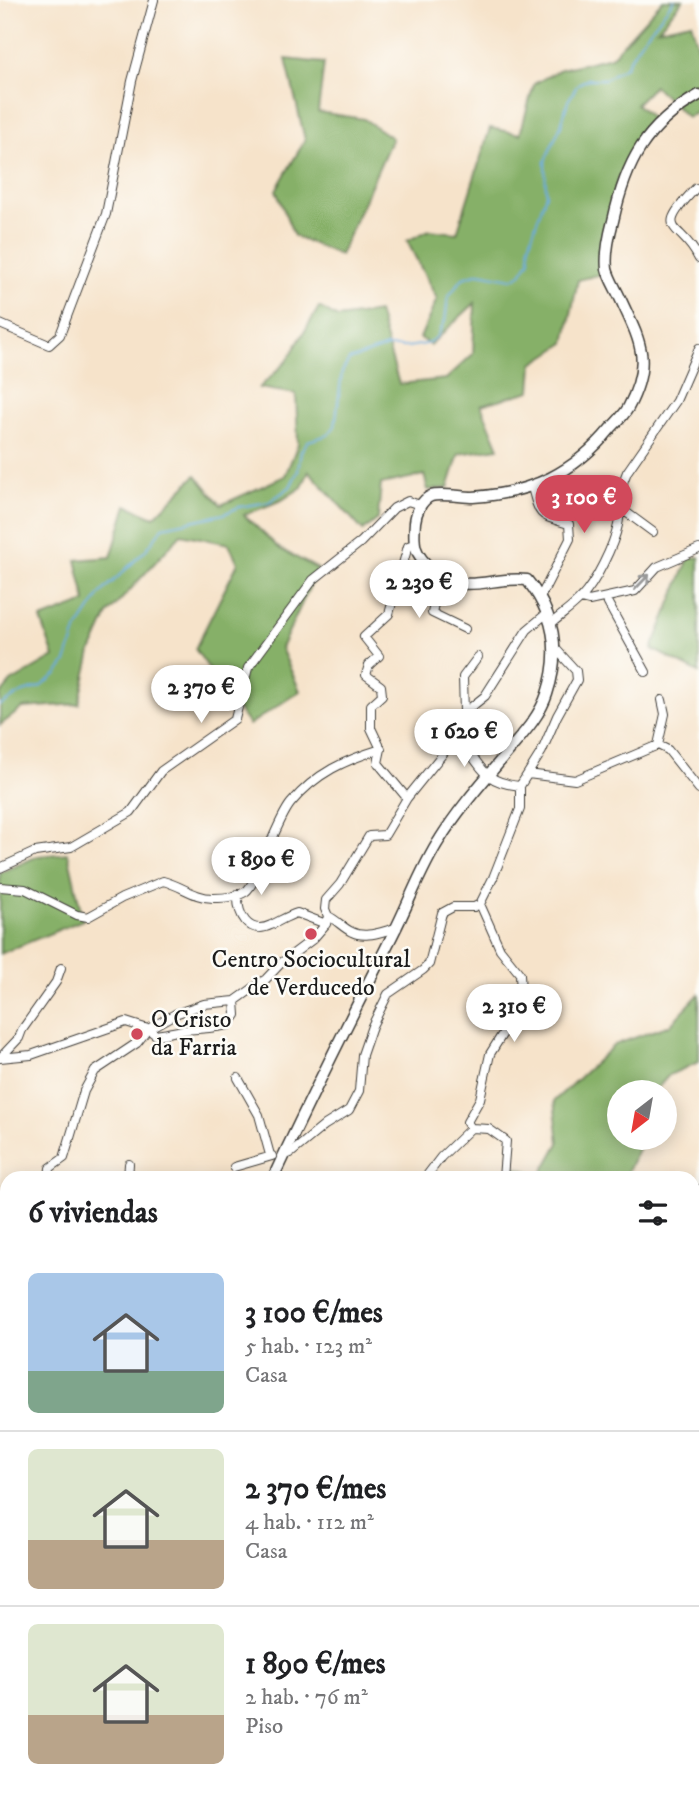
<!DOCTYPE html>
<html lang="es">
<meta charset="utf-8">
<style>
:root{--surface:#fff;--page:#f2f2f2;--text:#202124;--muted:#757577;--line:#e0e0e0;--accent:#d1495b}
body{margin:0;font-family:"IM FELL DW Pica",serif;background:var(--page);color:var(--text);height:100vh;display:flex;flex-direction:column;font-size:26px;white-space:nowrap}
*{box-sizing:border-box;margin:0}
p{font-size:23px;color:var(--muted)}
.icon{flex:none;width:38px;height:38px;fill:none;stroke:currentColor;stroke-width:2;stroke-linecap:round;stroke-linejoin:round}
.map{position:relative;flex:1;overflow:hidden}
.side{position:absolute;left:0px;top:1171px;width:700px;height:625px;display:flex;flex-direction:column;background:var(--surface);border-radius:21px 21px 0 0;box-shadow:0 4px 18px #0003}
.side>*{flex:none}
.needle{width:46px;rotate:211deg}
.tools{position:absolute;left:607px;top:1080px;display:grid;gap:14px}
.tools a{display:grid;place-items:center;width:70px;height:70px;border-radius:50%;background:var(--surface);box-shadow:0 4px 18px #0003;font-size:35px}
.price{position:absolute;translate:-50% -60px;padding:0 16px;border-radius:24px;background:#fff;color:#222;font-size:23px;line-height:46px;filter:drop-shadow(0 2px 4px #0008)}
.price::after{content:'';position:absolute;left:50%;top:42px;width:21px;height:16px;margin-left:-10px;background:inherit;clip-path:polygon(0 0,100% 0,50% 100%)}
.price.current{background:var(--accent);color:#fff}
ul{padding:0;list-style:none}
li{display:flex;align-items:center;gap:21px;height:175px;padding:0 28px}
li+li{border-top:2px solid var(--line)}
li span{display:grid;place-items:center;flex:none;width:196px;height:140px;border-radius:10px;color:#555}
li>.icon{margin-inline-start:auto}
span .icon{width:84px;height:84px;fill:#fffc;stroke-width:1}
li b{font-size:30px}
h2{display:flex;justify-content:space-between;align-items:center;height:84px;padding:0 28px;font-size:30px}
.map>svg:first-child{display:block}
</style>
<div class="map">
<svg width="699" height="1794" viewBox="0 0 699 1794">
<rect width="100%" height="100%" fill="#fdfcf7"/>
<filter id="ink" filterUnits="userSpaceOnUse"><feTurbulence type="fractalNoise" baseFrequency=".0143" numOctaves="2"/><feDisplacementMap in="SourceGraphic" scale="14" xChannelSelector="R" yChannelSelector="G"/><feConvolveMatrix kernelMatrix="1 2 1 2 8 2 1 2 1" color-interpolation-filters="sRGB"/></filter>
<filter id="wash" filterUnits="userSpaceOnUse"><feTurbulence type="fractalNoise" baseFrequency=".00686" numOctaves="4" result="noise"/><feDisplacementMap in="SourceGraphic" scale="28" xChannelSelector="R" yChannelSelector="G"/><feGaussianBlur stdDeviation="1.57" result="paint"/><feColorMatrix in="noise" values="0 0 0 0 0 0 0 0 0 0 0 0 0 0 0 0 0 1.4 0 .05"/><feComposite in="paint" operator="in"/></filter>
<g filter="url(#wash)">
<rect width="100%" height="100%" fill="#f6e3ca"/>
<path fill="#86b068" stroke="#516642" stroke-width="2" d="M 663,0 L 683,0 L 658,29 L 691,22 L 699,49 L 699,112 L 687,117 L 654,86 L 636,104 L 654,120 L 618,178 L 603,235 L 602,274 L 578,280 L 565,343 L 533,364 L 531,391 L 481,405 L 499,448 L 459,454 L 448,488 L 428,490 L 424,475 L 381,484 L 378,519 L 363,531 L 309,471 L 302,487 L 282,500 L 244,515 L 280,549 L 318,569 L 281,648 L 300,691 L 249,725 L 195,649 L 238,563 L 229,544 L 181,534 L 108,614 L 91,652 L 79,704 L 23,708 L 0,725 L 0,695 L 11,682 L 54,657 L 41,619 L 86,602 L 76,560 L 111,557 L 127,505 L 154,517 L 196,475 L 221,505 L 285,476 L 298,444 L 296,394 L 259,388 L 287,361 L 319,307 L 338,318 L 378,312 L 399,384 L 446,379 L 473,354 L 475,303 L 430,345 L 420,338 L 437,299 L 407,241 L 429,230 L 457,233 L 490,128 L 520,134 L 534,84 L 561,69 L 611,57 Z
M 286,59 L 324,63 L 318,112 L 364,119 L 392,138 L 340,255 L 294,236 L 276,190 L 305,140 Z
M 699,557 L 699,673 L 652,649 L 689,558 Z
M 68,853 L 83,920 L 0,954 L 0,873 L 38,856 Z
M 699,994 L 699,1062 L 669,1075 L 654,1092 L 620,1092 L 620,1138 L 643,1138 L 625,1178 L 509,1178 L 511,1166 L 541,1175 L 559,1143 L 554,1101 L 614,1045 L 670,1025 Z
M 7,1417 L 7,1788 L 302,1788 L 316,1794 L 0,1794 L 0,1419 Z"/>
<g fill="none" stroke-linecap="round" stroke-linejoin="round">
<path stroke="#69acde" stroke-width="2" d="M 0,705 L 23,692 L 40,687 L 57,674 L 66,662 L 76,631 L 101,593 L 145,551 L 163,527 L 224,514 L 239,507 L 269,502 L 290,487 L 298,471 L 301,451 L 308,441 L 328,435 L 335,426 L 342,372 L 349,360 L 387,347 L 407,347 L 426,344 L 437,337 L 445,321 L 448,297 L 463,278 L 479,273 L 512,279 L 521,274 L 530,260 L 529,245 L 546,194 L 545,161 L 561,125 L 568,101 L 578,84 L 588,79 L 605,79 L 625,67 L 639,44 L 674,0"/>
</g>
</g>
<g filter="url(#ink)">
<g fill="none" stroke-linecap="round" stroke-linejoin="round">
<defs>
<path id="street" d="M 696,188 C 651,235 681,221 699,259
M 0,324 L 49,345 L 60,335 L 106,214 L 132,81 L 154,0
M 532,487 C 540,518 539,515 569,524 L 570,539 L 541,596
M 619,507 L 653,532
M 440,577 L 432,613 L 465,629
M 605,598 L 646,672
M 581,599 L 589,601 L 635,591 L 657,567 L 699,549
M 552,623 C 561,615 573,607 581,598 C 595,584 614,545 618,525 C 622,507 618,491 627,472 L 676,401 L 699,348
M 464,713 L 463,677 L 478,657
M 658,745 L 665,714 L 662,700
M 449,746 L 465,745 C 482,770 487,783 520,786
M 528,774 L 575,780 L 658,745 L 668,750 L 699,789
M 407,798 L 378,763 L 381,749 L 371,728 L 371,705 L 382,695 L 381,686 L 366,675 L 369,665 L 379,656 L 364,637 L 389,614 L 408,546 L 414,544
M 0,868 L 35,852 L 71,847 L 131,812 L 161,771 L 235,719 L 248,668 L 313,580 L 361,542 L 394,508 L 408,501 L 420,505
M 0,887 L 25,889 L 77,915 L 88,917 L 122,898 L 163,881 C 180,885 195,898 213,898 C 222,898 237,897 245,892 C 258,884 275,822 291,803 C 316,773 345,760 381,749
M 238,894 C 237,914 248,936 271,925 C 280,921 287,916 297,913 L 326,924
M 480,904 L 500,949 L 520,974 L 521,993 L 513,1017 L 490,1054 L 480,1099 L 467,1122 L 471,1128 L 489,1129 L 506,1141 L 503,1178
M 328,916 C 337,920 343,928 352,932 C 366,939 382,931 397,928
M 1,1057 L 19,1038 L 22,1030 L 56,982 L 61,968
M 0,1058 L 31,1055 L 126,1022 L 148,1029 L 175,1014 L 204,1004 L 235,1001 L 266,979 L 281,963 L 313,939 L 326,924 L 328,916 L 325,909 L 326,900 L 340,884 L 369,836 L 385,835 L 407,798 L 449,746 L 460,716 L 485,696 L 527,630 L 546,614
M 238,1078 L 259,1115 L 270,1155
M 284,1155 L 291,1153 L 325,1125 L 349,1110 L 359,1091 L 362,1055 L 372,1026 L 388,994 L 423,970 L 429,964 L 442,913 L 453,907 L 474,907 L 480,904 L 493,878 L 520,809 L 520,786 L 542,751 L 557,716 L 577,680 L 576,671 L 556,649
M 234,1167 L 272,1156
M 49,1178 L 50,1168 L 64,1158 L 84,1091 L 95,1071 L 137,1043 L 148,1029 L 156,1035 C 166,1034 174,1031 184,1030 C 200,1029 213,1028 229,1025 L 236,1015 L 235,1001
M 128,1178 L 129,1164
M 425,1178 L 441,1157 L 471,1128
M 0,1208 L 1,1203
M 0,1235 L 7,1238
M 693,1252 L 699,1252
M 693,1361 L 699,1359
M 0,1380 L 7,1370
M 0,1410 L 7,1410
M 693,1493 L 699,1497
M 324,1788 L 348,1794
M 226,1794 L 229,1788
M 293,1794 L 302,1788"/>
<path id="secondary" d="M 273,1178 C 311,1096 352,1015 393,934 C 409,903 421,868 440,839 C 458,810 480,785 502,759 C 518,739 539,719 547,694 C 561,652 555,614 527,580 C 492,575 463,598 431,569 C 414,553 413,545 415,522 C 416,513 421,500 431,496 C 440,493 462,497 473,497 C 532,493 574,473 611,428 C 617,422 624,415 628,408 C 653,361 640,341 620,298 C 616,289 609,278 607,269 C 605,253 609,236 613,221 C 626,162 645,126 699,95
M 693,1191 L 699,1191"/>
<path id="highway" d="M 0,1620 L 7,1623
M 0,1636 L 7,1639
M 693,1768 L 699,1767
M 693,1783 L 699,1783
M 388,1788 L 418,1794
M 614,1794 L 662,1788"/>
</defs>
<use href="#street" stroke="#3d3a36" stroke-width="10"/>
<use href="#secondary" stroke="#3d3a36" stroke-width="13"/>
<use href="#highway" stroke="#3d3a36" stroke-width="17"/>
<use href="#street" stroke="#fff" stroke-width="8"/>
<use href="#secondary" stroke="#fff" stroke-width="10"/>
<use href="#highway" stroke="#fff" stroke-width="14"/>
</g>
<defs><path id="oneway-shaft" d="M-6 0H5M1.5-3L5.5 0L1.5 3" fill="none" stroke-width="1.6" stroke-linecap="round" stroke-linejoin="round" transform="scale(1.75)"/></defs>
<use stroke="#999" href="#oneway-shaft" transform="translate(642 582) rotate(-46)"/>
</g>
<g fill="#d1495b" stroke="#fdfcf7" stroke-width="2.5">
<circle cx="311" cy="934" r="7"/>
<circle cx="137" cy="1034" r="7"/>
</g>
<g text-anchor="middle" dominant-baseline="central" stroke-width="5" stroke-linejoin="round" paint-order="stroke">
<g font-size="24" fill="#1c1c1c" stroke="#fdfcf7">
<text x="311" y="960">Centro Sociocultural<tspan x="311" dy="28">de Verducedo</tspan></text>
<text x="151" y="1020" text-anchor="start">O Cristo<tspan x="151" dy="28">da Farria</tspan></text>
</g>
</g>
</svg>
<div class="tools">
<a><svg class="needle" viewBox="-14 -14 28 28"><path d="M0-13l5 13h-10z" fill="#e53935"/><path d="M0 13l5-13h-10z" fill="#757577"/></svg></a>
</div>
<b class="price current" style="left:584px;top:535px">3 100 €</b>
<b class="price" style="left:419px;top:620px">2 230 €</b>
<b class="price" style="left:201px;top:725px">2 370 €</b>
<b class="price" style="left:464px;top:769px">1 620 €</b>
<b class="price" style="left:261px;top:897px">1 890 €</b>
<b class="price" style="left:514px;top:1044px">2 310 €</b>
<section class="side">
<h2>6 viviendas<svg class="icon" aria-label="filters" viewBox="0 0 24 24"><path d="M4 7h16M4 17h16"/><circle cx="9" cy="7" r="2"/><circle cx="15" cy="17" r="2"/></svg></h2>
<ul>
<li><span style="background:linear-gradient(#a9c7e8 70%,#7fa58c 0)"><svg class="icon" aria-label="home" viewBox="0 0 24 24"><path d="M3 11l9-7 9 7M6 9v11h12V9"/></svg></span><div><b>3 100 €/mes</b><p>5 hab. · 123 m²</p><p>Casa</p></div></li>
<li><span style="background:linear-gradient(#dfe7d0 65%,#b9a48a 0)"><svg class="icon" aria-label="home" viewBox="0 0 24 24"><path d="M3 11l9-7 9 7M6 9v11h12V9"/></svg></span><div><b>2 370 €/mes</b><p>4 hab. · 112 m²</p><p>Casa</p></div></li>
<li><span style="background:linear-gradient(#dfe7d0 65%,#b9a48a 0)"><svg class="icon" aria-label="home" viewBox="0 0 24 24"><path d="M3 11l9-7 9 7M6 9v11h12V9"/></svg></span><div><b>1 890 €/mes</b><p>2 hab. · 76 m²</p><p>Piso</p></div></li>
</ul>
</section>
</div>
